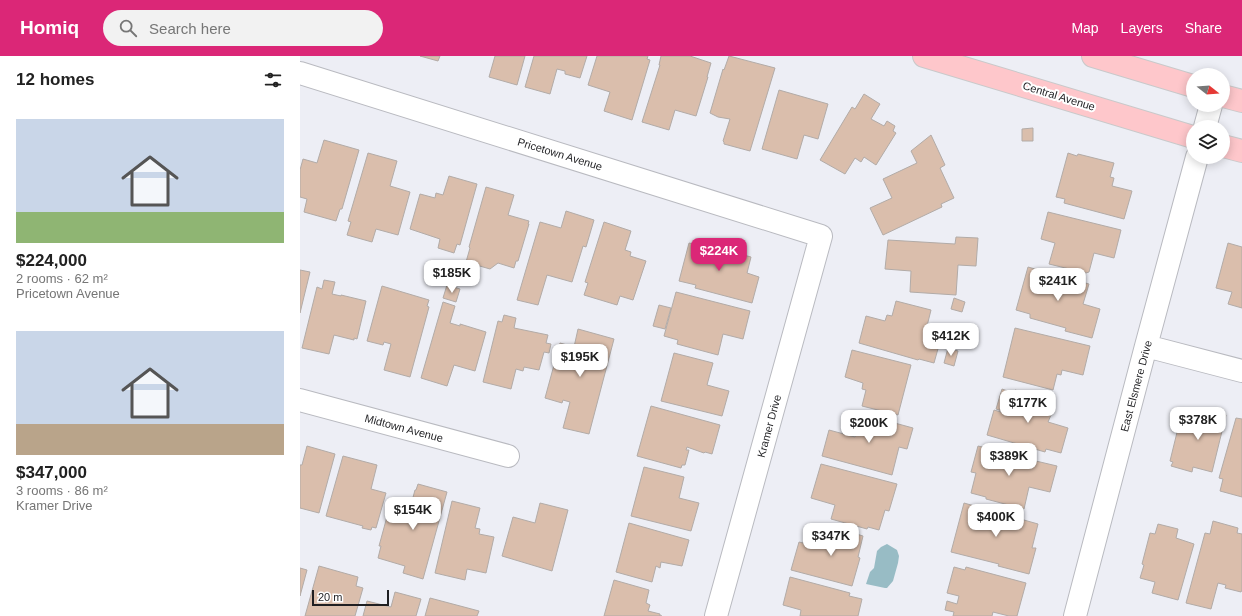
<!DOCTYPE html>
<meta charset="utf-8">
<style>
:root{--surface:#fff;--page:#f2f2f2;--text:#222;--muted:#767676;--accent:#db2777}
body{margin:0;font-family:Helvetica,sans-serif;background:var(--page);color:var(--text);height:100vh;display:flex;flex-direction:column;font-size:15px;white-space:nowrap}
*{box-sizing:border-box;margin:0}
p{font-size:13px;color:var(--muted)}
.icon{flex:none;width:22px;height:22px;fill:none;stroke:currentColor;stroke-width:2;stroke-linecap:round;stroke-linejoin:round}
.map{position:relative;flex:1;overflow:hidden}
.panel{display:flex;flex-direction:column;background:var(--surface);width:300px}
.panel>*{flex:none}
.needle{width:26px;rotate:107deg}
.tools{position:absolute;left:886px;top:12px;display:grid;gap:8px}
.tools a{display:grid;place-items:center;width:44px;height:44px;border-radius:50%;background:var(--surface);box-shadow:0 2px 10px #0003;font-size:20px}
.scale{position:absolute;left:12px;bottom:10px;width:77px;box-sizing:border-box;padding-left:4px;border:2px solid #1f1f22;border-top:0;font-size:11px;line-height:14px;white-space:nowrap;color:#1f1f22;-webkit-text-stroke:3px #fff;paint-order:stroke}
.price{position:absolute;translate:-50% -34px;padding:0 9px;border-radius:8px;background:#fff;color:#222;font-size:13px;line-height:26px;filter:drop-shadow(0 1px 2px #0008)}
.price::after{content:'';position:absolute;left:50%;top:24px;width:12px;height:9px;margin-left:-6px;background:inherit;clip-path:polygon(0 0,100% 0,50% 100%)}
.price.current{background:var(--accent);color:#fff}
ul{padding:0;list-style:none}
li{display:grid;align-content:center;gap:8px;height:212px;padding:0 16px}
li span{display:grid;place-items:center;height:124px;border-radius:0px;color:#555}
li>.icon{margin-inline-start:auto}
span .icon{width:72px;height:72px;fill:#fffc;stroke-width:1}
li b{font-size:17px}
h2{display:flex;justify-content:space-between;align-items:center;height:48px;padding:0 16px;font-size:17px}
header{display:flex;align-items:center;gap:24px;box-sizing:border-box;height:56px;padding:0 20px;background:var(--accent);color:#fff}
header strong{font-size:19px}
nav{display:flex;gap:22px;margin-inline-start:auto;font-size:14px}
.search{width:280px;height:36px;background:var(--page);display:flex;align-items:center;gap:10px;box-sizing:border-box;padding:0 14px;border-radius:22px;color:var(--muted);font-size:15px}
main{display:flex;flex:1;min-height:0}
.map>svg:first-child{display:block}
</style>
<header>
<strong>Homiq</strong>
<div class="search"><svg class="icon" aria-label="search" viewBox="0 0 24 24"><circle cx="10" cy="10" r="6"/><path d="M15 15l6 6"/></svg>Search here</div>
<nav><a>Map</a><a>Layers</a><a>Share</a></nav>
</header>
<main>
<section class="panel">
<h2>12 homes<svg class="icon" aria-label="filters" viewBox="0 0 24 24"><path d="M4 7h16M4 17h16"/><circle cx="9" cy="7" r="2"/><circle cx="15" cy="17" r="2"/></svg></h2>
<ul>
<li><span style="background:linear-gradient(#c9d6e8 75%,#8fb573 0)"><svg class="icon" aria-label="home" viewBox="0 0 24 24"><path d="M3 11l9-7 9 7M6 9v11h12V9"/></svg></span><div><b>$224,000</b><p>2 rooms · 62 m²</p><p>Pricetown Avenue</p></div></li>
<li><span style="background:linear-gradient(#c9d6e8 75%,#b9a48a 0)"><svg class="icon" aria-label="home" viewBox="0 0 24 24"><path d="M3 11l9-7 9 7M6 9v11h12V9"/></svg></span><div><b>$347,000</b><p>3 rooms · 86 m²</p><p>Kramer Drive</p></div></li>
</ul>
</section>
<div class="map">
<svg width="942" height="560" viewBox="0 0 942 560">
<rect width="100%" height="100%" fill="#edeef5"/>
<path fill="#98bcc5" d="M 587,488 L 597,494 L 599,500 L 598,507 L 593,525 L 587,532 L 585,532 L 566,528 L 570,516 L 574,512 L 577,495 L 581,491 Z"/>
<path fill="#dabeac" stroke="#b2aba7" d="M 120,0 L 140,0 L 138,5 Z
M 195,0 L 225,0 L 217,29 L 189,21 Z
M 234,0 L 287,0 L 280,22 L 265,18 L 265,15 L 257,13 L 250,38 L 225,31 Z
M 297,0 L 348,0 L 347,3 L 350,4 L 332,64 L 304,55 L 310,36 L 288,29 Z
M 361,0 L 390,0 L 411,7 L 407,21 L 408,21 L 396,60 L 375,54 L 369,74 L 342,66 L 360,9 L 359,9 Z
M 429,0 L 475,12 L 450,95 L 424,88 L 424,86 L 423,85 L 430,63 L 418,61 L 410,57 L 423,13 L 424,14 Z
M 479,34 L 528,48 L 518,83 L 504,79 L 497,103 L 462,93 Z
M 564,38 L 580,48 L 571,63 L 584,70 L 587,65 L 595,70 L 593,75 L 596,77 L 576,109 L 564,101 L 561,106 L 555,102 L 545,118 L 520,104 L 552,51 L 555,53 Z
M 733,72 L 733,85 L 722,85 L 722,73 Z
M 631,79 L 645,109 L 640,112 L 654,142 L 641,148 L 642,151 L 583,179 L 570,152 L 592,142 L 583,123 L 617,107 L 611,95 Z
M 24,84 L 59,94 L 42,153 L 40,153 L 36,165 L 4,156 L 7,143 L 0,141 L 0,114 L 3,103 L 17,107 Z
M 68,97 L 97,105 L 90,130 L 110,136 L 98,179 L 76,173 L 72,186 L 47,179 L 51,166 L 48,165 Z
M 768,97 L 777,100 L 778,98 L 814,107 L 810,121 L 814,122 L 812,130 L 832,135 L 824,163 L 764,147 L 765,143 L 756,141 Z
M 149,120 L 177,128 L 160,189 L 157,188 L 154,197 L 138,192 L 140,183 L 110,173 L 120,138 L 135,142 L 136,137 L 143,139 Z
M 186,131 L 214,139 L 208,159 L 229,165 L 228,168 L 229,168 L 218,205 L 216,205 L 214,212 L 198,207 L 190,213 L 166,206 L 170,192 L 169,191 Z
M 266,155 L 294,164 L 286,191 L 283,190 L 272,226 L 247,219 L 238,249 L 217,244 L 240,166 L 261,172 Z
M 748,156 L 821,174 L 814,202 L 794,197 L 789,216 L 786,217 L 749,208 L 755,187 L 741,183 Z
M 304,166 L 331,175 L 325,194 L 331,196 L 330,200 L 346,205 L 333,244 L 320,240 L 317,249 L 284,239 L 288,227 L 285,226 Z
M 656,181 L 678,182 L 676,210 L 658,209 L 656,239 L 610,236 L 611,215 L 585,213 L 588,184 L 655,188 Z
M 389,187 L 406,191 L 406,189 L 451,201 L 447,217 L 459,221 L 452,247 L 395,232 L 396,229 L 379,225 Z
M 928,187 L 942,191 L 942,252 L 928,248 L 932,236 L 916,232 Z
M 728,211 L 789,228 L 783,248 L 800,253 L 792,282 L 765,275 L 766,272 L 730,262 L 730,258 L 716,254 Z
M 0,214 L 10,216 L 0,257 Z
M 24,224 L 35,226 L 32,238 L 41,240 L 41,239 L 66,245 L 57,283 L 54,282 L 54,284 L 34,279 L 29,298 L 2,292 L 17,231 L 22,233 Z
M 147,229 L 160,233 L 156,246 L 143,242 Z
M 82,230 L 129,244 L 127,250 L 129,251 L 110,321 L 84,314 L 91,288 L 84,286 L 83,289 L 67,285 Z
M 376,236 L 450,255 L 443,283 L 423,278 L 418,299 L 377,288 L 378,284 L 364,280 Z
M 654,242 L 665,246 L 662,256 L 651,253 Z
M 596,245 L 631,254 L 625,278 L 641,282 L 634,307 L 619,303 L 618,304 L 559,287 L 566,260 L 585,265 L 587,259 L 592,260 Z
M 143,246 L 155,250 L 150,267 L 160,270 L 160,268 L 186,276 L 175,315 L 154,309 L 147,330 L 121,322 Z
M 359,249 L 371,252 L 365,273 L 353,270 Z
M 204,259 L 216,262 L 214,272 L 248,279 L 246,287 L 251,288 L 249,297 L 244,296 L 239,314 L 224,311 L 223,315 L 216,313 L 211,333 L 183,326 L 198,265 L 202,266 Z
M 715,272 L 790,290 L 783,319 L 762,314 L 761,319 L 757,318 L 753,334 L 703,321 Z
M 278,273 L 314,283 L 289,378 L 263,372 L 270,346 L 263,344 L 262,347 L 245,342 L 260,287 L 274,291 Z
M 648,292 L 658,295 L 654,310 L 644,307 Z
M 552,294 L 611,309 L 598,359 L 562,350 L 566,334 L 562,333 L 563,327 L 545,321 Z
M 374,297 L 413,307 L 407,329 L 429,335 L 422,360 L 361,345 Z
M 702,333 L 713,337 L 708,357 L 696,353 Z
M 715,334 L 750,344 L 746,358 L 751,359 L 748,366 L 768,372 L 761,397 L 746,393 L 745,396 L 687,379 L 694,354 L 708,358 Z
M 351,350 L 420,369 L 412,398 L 405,396 L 404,397 L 387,391 L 386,394 L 389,394 L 385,409 L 382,409 L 381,412 L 337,400 Z
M 899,352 L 926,359 L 912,416 L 893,411 L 892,416 L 871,410 L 873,406 L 870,405 L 881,360 L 896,363 Z
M 558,357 L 613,372 L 607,393 L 599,391 L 592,419 L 522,400 L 529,374 L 555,381 L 557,374 L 554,373 Z
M 936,362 L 942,363 L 942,441 L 920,435 L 923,423 L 919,422 Z
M 7,390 L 35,398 L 19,457 L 0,452 L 0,409 L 2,409 Z
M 678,390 L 698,395 L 698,396 L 757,410 L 750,436 L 729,431 L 724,453 L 686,443 L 686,441 L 671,437 L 676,417 L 671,416 Z
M 43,400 L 77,409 L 71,433 L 86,437 L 76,472 L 72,471 L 71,474 L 62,472 L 63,470 L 26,460 Z
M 521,408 L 597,428 L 589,455 L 585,454 L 579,474 L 568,471 L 567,473 L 531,463 L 535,449 L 511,442 Z
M 344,411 L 384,421 L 379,442 L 399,447 L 391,475 L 331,460 Z
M 118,428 L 147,436 L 123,523 L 103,517 L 105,510 L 78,502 L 81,490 L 79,490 L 91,446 L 94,447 L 94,445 L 109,448 L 108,451 L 112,452 L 113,446 L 112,445 L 115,434 L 116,434 Z
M 152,445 L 180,452 L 175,472 L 180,473 L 179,478 L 194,481 L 186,517 L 167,513 L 165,524 L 135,517 Z
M 240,447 L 268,454 L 252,515 L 202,500 L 213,461 L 235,467 Z
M 664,447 L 738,468 L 732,492 L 736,492 L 729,518 L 698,510 L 699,508 L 651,496 Z
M 913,465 L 938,472 L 937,477 L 942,478 L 942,534 L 941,536 L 925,532 L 926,529 L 918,527 L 911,553 L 886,547 L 905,477 L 910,478 Z
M 329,467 L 389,484 L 382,510 L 361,506 L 360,512 L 356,510 L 352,526 L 316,516 Z
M 858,468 L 878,473 L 876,482 L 894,488 L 878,544 L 852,537 L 855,526 L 840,522 L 844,509 L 842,508 L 850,477 L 855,478 Z
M 530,470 L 563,480 L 558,501 L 560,502 L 552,530 L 491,514 L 499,486 L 519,491 L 521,484 L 526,485 Z
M 19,510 L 58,521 L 56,530 L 63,532 L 55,560 L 5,560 Z
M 654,511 L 665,514 L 666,511 L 726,527 L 717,560 L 709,560 L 693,556 L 692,560 L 653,560 L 654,556 L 645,554 L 647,545 L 657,548 L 659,540 L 647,537 Z
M 0,512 L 7,514 L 0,540 Z
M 490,521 L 550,537 L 549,540 L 562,543 L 558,560 L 500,560 L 501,554 L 483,549 Z
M 314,524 L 349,534 L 346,547 L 350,549 L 348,555 L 360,558 L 360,560 L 362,560 L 304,560 Z
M 95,536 L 121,543 L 116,560 L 63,560 L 67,545 L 91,551 Z
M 130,542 L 179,555 L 177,560 L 125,560 Z"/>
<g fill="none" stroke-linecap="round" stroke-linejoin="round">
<defs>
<path id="street" d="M 0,17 L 521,180 L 416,560
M 905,71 L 911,49
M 846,290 L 942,315
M 0,344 L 208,400
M 775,560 L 846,290 L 897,101"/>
<path id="primary" d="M 624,0 L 893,81
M 793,0 L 893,30
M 923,40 L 942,45
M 923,90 L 942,95"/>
</defs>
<use href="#street" stroke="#b9bac0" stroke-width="24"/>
<use href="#primary" stroke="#c9c9ca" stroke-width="24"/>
<use href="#street" stroke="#fff" stroke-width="22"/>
<use href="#primary" stroke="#fec7cb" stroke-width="22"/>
</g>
<g text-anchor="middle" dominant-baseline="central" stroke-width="4" stroke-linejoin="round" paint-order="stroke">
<g font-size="11" fill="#1f1f22" stroke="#fff">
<text transform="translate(759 40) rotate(17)">Central Avenue</text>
<text transform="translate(260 98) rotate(17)">Pricetown Avenue</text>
<text transform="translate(836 330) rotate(-75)">East Elsmere Drive</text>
<text transform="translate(469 370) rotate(-75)">Kramer Drive</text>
<text transform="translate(104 372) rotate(15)">Midtown Avenue</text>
</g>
</g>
</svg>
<div class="tools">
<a><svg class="needle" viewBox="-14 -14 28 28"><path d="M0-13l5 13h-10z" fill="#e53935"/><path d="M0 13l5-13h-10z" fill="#767676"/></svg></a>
<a><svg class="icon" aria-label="layers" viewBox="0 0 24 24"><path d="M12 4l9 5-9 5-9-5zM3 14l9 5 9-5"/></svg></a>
</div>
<div class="scale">20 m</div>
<b class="price current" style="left:419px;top:216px">$224K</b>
<b class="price" style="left:152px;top:238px">$185K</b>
<b class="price" style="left:758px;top:246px">$241K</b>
<b class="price" style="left:651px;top:301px">$412K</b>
<b class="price" style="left:280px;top:322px">$195K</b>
<b class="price" style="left:728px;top:368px">$177K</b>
<b class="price" style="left:898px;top:385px">$378K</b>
<b class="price" style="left:569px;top:388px">$200K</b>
<b class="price" style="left:709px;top:421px">$389K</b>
<b class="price" style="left:113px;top:475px">$154K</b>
<b class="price" style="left:696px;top:482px">$400K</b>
<b class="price" style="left:531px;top:501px">$347K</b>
</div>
</main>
